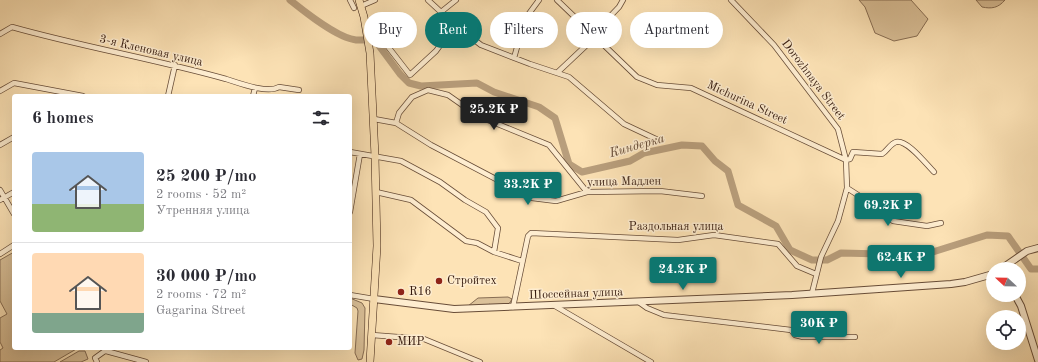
<!DOCTYPE html>
<meta charset="utf-8">
<style>
:root{--surface:#fff;--page:#f2f2f3;--text:#2b2b33;--muted:#7c7c81;--line:#e1e1e2;--accent:#0f766e}
body{margin:0;font-family:"Old Standard TT",serif;background:var(--page);color:var(--text);height:100vh;display:flex;flex-direction:column;font-size:15px;white-space:nowrap}
*{box-sizing:border-box;margin:0}
p{font-size:13px;color:var(--muted)}
.icon{flex:none;width:22px;height:22px;fill:none;stroke:currentColor;stroke-width:2;stroke-linecap:round;stroke-linejoin:round}
.map{position:relative;flex:1;overflow:hidden}
.side{position:absolute;left:12px;top:94px;width:340px;height:256px;display:flex;flex-direction:column;background:var(--surface);border-radius:4px;box-shadow:0 4px 16px #0002}
.side>*{flex:none}
.banner{position:absolute;left:364px;top:12px;width:380px;height:36px;display:flex;gap:8px}
.needle{width:26px;rotate:292deg}
.controls{position:absolute;left:986px;top:262px;display:grid;gap:8px}
.controls a{display:grid;place-items:center;width:40px;height:40px;border-radius:50%;background:var(--surface);box-shadow:0 4px 16px #0002;font-size:20px}
.price{position:absolute;translate:-50% -34px;padding:0 9px;border-radius:4px;background:var(--accent);color:#fff;font-size:13px;line-height:26px;filter:drop-shadow(0 1px 2px #0008)}
.price::after{content:'';position:absolute;left:50%;top:24px;width:12px;height:9px;margin-left:-6px;background:inherit;clip-path:polygon(0 0,100% 0,50% 100%)}
.price.current{background:#222;color:#fff}
ul{padding:0;list-style:none}
li{display:flex;align-items:center;gap:12px;height:100px;padding:0 20px}
li+li{border-top:1px solid var(--line)}
li span{display:grid;place-items:center;flex:none;width:112px;height:80px;border-radius:4px;color:#555}
li>.icon{margin-inline-start:auto}
span .icon{width:48px;height:48px;fill:#fffc;stroke-width:1}
li b{font-size:17px}
h2{display:flex;justify-content:space-between;align-items:center;height:48px;padding:0 20px;font-size:17px}
.tag{padding:0 14px;border-radius:18px;background:var(--surface);box-shadow:0 4px 16px #0002;font-size:14px;line-height:36px}
.tag.current{background:var(--accent);color:#fff}
.map>svg:first-child{display:block}
</style>
<div class="map">
<svg width="1038" height="362" viewBox="0 0 1038 362">
<rect width="100%" height="100%" fill="#fde3b6"/>
<filter id="stains"><feTurbulence type="fractalNoise" baseFrequency=".005" numOctaves="4"/><feColorMatrix values="0 0 0 0 .2 0 0 0 0 .09 0 0 0 0 .02 0 0 0 .5 -.17"/></filter>
<radialGradient id="worn" r=".72"><stop offset=".6" stop-color="#630" stop-opacity="0"/><stop offset="1" stop-color="#630" stop-opacity=".3"/></radialGradient>
<path fill="#dbc199" stroke="#886e54" d="M 859,0 L 911,0 L 928,19 L 917,36 L 894,41 L 875,33 L 865,7 Z
M 976,0 L 1005,0 C 998,8 992,9 982,7 Z
M 14,252 L 14,348 L 78,348 L 54,362 L 0,362 L 0,350 L 3,348 L 0,342 L 0,318 L 7,314 L 0,301 L 0,260 Z
M 508,297 L 512,299 L 508,306 L 492,306 L 490,304 L 486,306 L 468,306 L 478,298 Z
M 350,298 L 362,303 L 365,308 L 364,350 L 362,359 L 358,360 L 355,353 L 358,311 L 357,308 L 350,304 Z
M 79,351 L 85,351 L 88,359 L 81,362 L 60,362 Z"/>
<g fill="none" stroke-linecap="round" stroke-linejoin="round">
<path stroke="#b99f7d" stroke-width="7" d="M 290,0 C 305,12 337,38 356,40 C 362,40 368,40 374,39 L 400,74 L 409,83 L 421,86 L 477,83 L 494,92 L 539,107 L 555,118 L 569,164 L 582,172 L 630,161 L 644,153 L 682,145 L 702,146 L 715,161 L 728,171 L 738,205 L 776,226 L 790,250 L 812,260 L 827,260 L 841,253 L 923,255 L 987,235 L 1008,236 L 1031,269 L 1038,269"/>
<defs>
<path id="minor" d="M 350,0 L 354,8
M 428,0 L 455,25 L 481,45 L 530,64 L 569,77 L 624,124 L 658,140
M 557,0 L 637,77 L 657,85 L 691,88 L 846,160 L 850,159 L 853,152 L 882,154 C 887,151 890,144 896,142 C 907,139 926,164 934,172
M 731,0 L 774,45 L 838,129 L 846,160 L 847,188 L 838,221 L 821,257 L 812,293
M 361,6 L 375,0
M 441,12 L 456,0
M 0,34 L 12,27 C 83,47 155,59 226,79 C 239,83 267,94 279,87 L 299,90
M 382,39 L 410,75 L 436,51 L 455,25
M 514,58 L 525,19 L 539,0
M 558,72 L 593,39 L 593,34 L 619,7 L 623,0
M 0,91 L 14,83 L 83,96
M 168,96 L 175,65
M 253,96 L 255,88
M 374,119 L 396,123 L 431,145 L 532,198 L 556,201 L 587,192 L 660,191 L 702,196
M 396,123 L 399,113 L 412,97 L 428,90 L 448,95 L 478,116 L 549,145 L 587,192
M 0,145 L 14,137
M 350,152 L 401,161 L 440,182 L 465,200 L 486,212 L 498,228 L 494,252
M 847,188 L 872,204 L 893,221 L 927,226 L 941,223
M 0,190 L 14,214
M 376,192 L 411,200 L 466,241 L 477,243 L 494,252 L 522,261
M 0,200 L 14,192
M 350,212 L 360,154
M 0,254 L 14,245
M 350,295 L 374,299
M 640,303 L 647,308 L 664,315 L 791,330 L 795,335 L 803,337 L 855,337
M 555,306 L 651,362
M 513,307 L 528,236 L 531,233 L 678,240 L 714,235 L 778,244 L 797,266 L 816,274
M 372,335 L 424,339 L 480,362
M 106,351 L 146,362
M 97,362 L 95,358 L 109,348"/>
<path id="tertiary" d="M 1001,269 L 1027,251 L 1038,248
M 1015,295 L 1021,306 L 1038,360
M 374,299 L 454,309 L 792,295 L 951,284 L 965,282 L 993,274"/>
<path id="primary" d="M 359,0 L 364,17 L 370,53 L 375,156 L 377,246 L 370,362"/>
</defs>
<use href="#minor" stroke="#684d38" stroke-width="6"/>
<use href="#tertiary" stroke="#684d38" stroke-width="8"/>
<use href="#primary" stroke="#361b0e" stroke-width="8"/>
<use href="#minor" stroke="#feedd0" stroke-width="4.5"/>
<use href="#tertiary" stroke="#feedd0" stroke-width="6"/>
<use href="#primary" stroke="#fde3b6" stroke-width="7"/>
</g>
<g fill="#8f2418" stroke="#feedd0" stroke-width="1.5">
<circle cx="439" cy="281" r="4"/>
<circle cx="401" cy="292" r="4"/>
<circle cx="389" cy="342" r="4"/>
</g>
<g text-anchor="middle" dominant-baseline="central" stroke-width="3" stroke-linejoin="round" paint-order="stroke">
<g font-size="12" fill="#361b0e" stroke="#feedd0">
<text transform="translate(151 51) rotate(13)">3-я Кленовая улица</text>
<text transform="translate(813 80) rotate(53)">Dorozhnaya Street</text>
<text transform="translate(747 103) rotate(25)">Michurina Street</text>
<text transform="translate(624 182) rotate(-1)">улица Мадлен</text>
<text x="676" y="227">Раздольная улица</text>
<text transform="translate(576 294) rotate(-2)">Шоссейная улица</text>
</g>
<g font-size="12" fill="#361b0e" stroke="#feedd0" text-anchor="start">
<text x="447" y="281">Стройтех</text>
<text x="409" y="292">R16</text>
<text x="397" y="342">МИР</text>
</g>
<g font-size="13" font-style="italic" fill="#644935" stroke="#feedd0">
<text transform="translate(637 146) rotate(-16)">Киндерка</text>
</g>
</g>
<rect width="100%" height="100%" filter="url(#stains)"/>
<rect width="100%" height="100%" fill="url(#worn)"/>
</svg>
<div class="controls">
<a><svg class="needle" viewBox="-14 -14 28 28"><path d="M0-13l5 13h-10z" fill="#e53935"/><path d="M0 13l5-13h-10z" fill="#7c7c81"/></svg></a>
<a><svg class="icon" aria-label="locate" viewBox="0 0 24 24"><circle cx="12" cy="12" r="6"/><path d="M12 2v4M12 18v4M2 12h4M18 12h4"/></svg></a>
</div>
<b class="price current" style="left:494px;top:131px">25.2K ₽</b>
<b class="price" style="left:528px;top:206px">33.2K ₽</b>
<b class="price" style="left:888px;top:227px">69.2K ₽</b>
<b class="price" style="left:901px;top:279px">62.4K ₽</b>
<b class="price" style="left:683px;top:291px">24.2K ₽</b>
<b class="price" style="left:819px;top:345px">30K ₽</b>
<div class="banner">
<a class="tag">Buy</a>
<a class="tag current">Rent</a>
<a class="tag">Filters</a>
<a class="tag">New</a>
<a class="tag">Apartment</a>
</div>
<section class="side">
<h2>6 homes<svg class="icon" aria-label="filters" viewBox="0 0 24 24"><path d="M4 7h16M4 17h16"/><circle cx="9" cy="7" r="2"/><circle cx="15" cy="17" r="2"/></svg></h2>
<ul>
<li><span style="background:linear-gradient(#a9c7e8 65%,#8fb573 0)"><svg class="icon" aria-label="home" viewBox="0 0 24 24"><path d="M3 11l9-7 9 7M6 9v11h12V9"/></svg></span><div><b>25 200 ₽/mo</b><p>2 rooms · 52 m²</p><p>Утренняя улица</p></div></li>
<li><span style="background:linear-gradient(#ffd9b3 75%,#7fa58c 0)"><svg class="icon" aria-label="home" viewBox="0 0 24 24"><path d="M3 11l9-7 9 7M6 9v11h12V9"/></svg></span><div><b>30 000 ₽/mo</b><p>2 rooms · 72 m²</p><p>Gagarina Street</p></div></li>
</ul>
</section>
</div>
